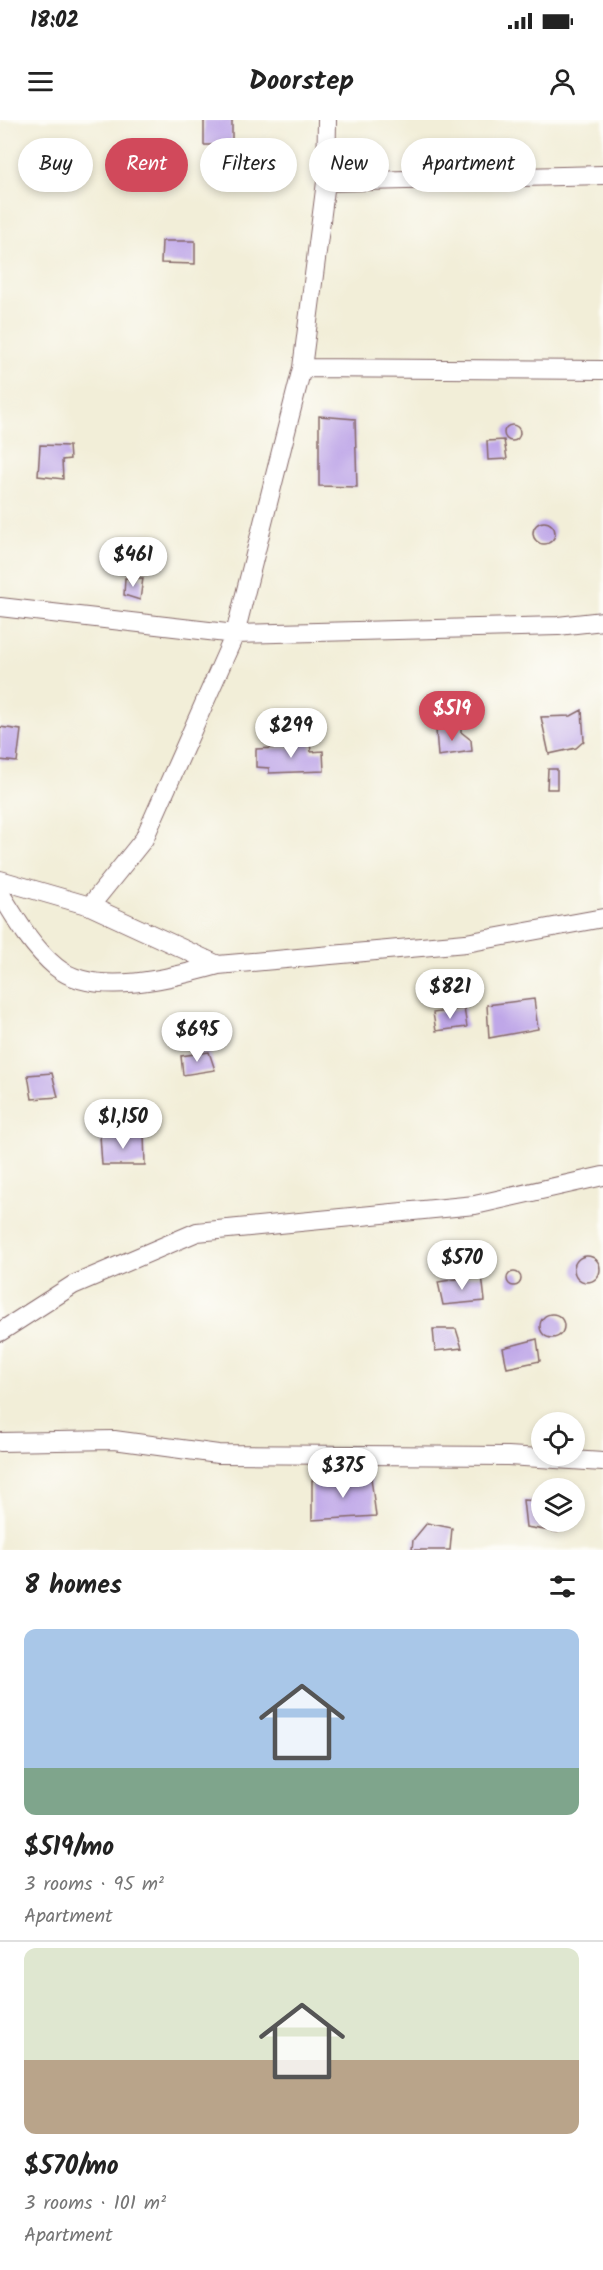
<!DOCTYPE html>
<meta charset="utf-8">
<style>
:root{--surface:#fff;--page:#f6f6f6;--text:#222;--muted:#767676;--line:#e0e0e0;--accent:#d1495b}
body{margin:0;font-family:Kalam,sans-serif;background:var(--page);color:var(--text);height:100vh;display:flex;flex-direction:column;font-size:22px;white-space:nowrap}
*{box-sizing:border-box;margin:0}
p{font-size:20px;color:var(--muted)}
.icon{flex:none;width:33px;height:33px;fill:none;stroke:currentColor;stroke-width:2;stroke-linecap:round;stroke-linejoin:round}
.map{position:relative;height:1430px;overflow:hidden}
.sheet{display:flex;flex-direction:column;background:var(--surface);flex:1}
.sheet>*{flex:none}
.banner{position:absolute;left:18px;top:18px;width:567px;height:54px;display:flex;gap:12px}
.controls{position:absolute;left:531px;top:1292px;display:grid;gap:12px}
.controls a{display:grid;place-items:center;width:54px;height:54px;border-radius:50%;background:var(--surface);box-shadow:0 3px 9px #0003;font-size:30px}
.price{position:absolute;translate:-50% -51px;padding:0 14px;border-radius:21px;background:#fff;color:#222;font-size:20px;line-height:39px;filter:drop-shadow(0 2px 3px #0008)}
.price::after{content:'';position:absolute;left:50%;top:36px;width:18px;height:14px;margin-left:-9px;background:inherit;clip-path:polygon(0 0,100% 0,50% 100%)}
.price.on{background:var(--accent);color:#fff}
ul{padding:0;list-style:none}
li{display:grid;align-content:center;gap:12px;height:318px;padding:0 24px}
li+li{border-top:2px solid var(--line)}
li span{display:grid;place-items:center;height:186px;border-radius:12px;color:#555}
li>.icon{margin-inline-start:auto}
span .icon{width:108px;height:108px;fill:#fffc;stroke-width:1}
li b{font-size:26px}
h2{display:flex;justify-content:space-between;align-items:center;height:72px;padding:0 24px;font-size:26px}
.tag{padding:0 21px;border-radius:27px;background:var(--surface);box-shadow:0 3px 9px #0003;font-size:21px;line-height:54px}
.tag.on{background:var(--accent);color:#fff}
.status{display:flex;justify-content:space-between;align-items:center;height:42px;padding:0 30px;background:var(--surface);direction:ltr}
.status svg{height:16px;fill:currentColor}
header{display:flex;justify-content:space-between;align-items:center;height:78px;padding:0 24px;background:var(--surface);font-size:27px;font-weight:700}
.map>svg:first-child{display:block}
</style>
<div class="status"><b>18:02</b><svg viewBox="0 0 49 12"><path d="M0 12V9h3v3zM5 12V6h3v6zM10 12V3h3v9zM15 12V0h3v12zM26 1h20v11H26zM47 4h2v5h-2z"/></svg></div>
<header><svg class="icon" aria-label="menu" viewBox="0 0 24 24"><path d="M4 6h16M4 12h16M4 18h16"/></svg>Doorstep<svg class="icon" aria-label="person" viewBox="0 0 24 24"><circle cx="12" cy="8" r="4"/><path d="M4 21q1-7 8-7t8 7"/></svg></header>
<div class="map">
<svg width="603" height="1430" viewBox="0 0 603 1430">
<rect width="100%" height="100%" fill="#fdfcf7"/>
<filter id="ink" filterUnits="userSpaceOnUse"><feTurbulence type="fractalNoise" baseFrequency=".0167" numOctaves="2"/><feDisplacementMap in="SourceGraphic" scale="12" xChannelSelector="R" yChannelSelector="G"/><feConvolveMatrix kernelMatrix="1 2 1 2 8 2 1 2 1" color-interpolation-filters="sRGB"/></filter>
<filter id="wash" filterUnits="userSpaceOnUse"><feTurbulence type="fractalNoise" baseFrequency=".008" numOctaves="4" result="noise"/><feDisplacementMap in="SourceGraphic" scale="24" xChannelSelector="R" yChannelSelector="G"/><feGaussianBlur stdDeviation="1.35" result="paint"/><feColorMatrix in="noise" values="0 0 0 0 0 0 0 0 0 0 0 0 0 0 0 0 0 1.4 0 .05"/><feComposite in="paint" operator="in"/></filter>
<g filter="url(#wash)">
<rect width="100%" height="100%" fill="#f2eed8"/>
<g id="blocks">
<path fill="#bfa7e8" d="M 204,0 L 232,0 L 232,25 L 204,25 Z
M 162,121 L 195,121 L 195,144 L 161,143 Z
M 319,296 L 355,299 L 357,367 L 319,366 Z
M504 313a8 8 0 1 1 16 0a8 8 0 1 1-16 0Z
M 504,320 L 507,339 L 488,340 L 487,321 Z
M 40,325 L 69,326 L 70,339 L 62,340 L 63,359 L 38,356 Z
M533 413a11 11 0 1 1 22 0a11 11 0 1 1-22 0Z
M 125,458 L 143,458 L 140,480 L 124,475 Z
M 582,590 L 584,621 L 576,628 L 549,634 L 541,597 L 571,596 Z
M 461,606 L 461,612 L 471,620 L 472,631 L 438,636 L 436,610 Z
M 0,607 L 21,610 L 17,642 L 0,640 Z
M 296,622 L 310,622 L 311,632 L 323,631 L 324,651 L 269,653 L 269,648 L 256,647 L 256,629 L 295,627 Z
M 548,649 L 557,649 L 557,669 L 547,669 Z
M 534,879 L 538,909 L 489,918 L 487,885 Z
M 464,888 L 467,907 L 436,911 L 433,893 Z
M 209,932 L 215,950 L 183,955 L 181,936 Z
M 52,953 L 58,977 L 32,979 L 28,955 Z
M 144,1014 L 145,1045 L 102,1045 L 100,1015 Z
M574 1149a13 13 0 1 1 26 0a13 13 0 1 1-26 0Z
M507 1159a7 7 0 1 1 14 0a7 7 0 1 1-14 0Z
M 482,1155 L 485,1181 L 443,1185 L 438,1162 Z
M540 1206a12 12 0 1 1 24 0a12 12 0 1 1-24 0Z
M 433,1209 L 456,1209 L 462,1228 L 435,1231 Z
M 537,1219 L 540,1241 L 507,1248 L 503,1228 Z
M 371,1358 L 376,1396 L 312,1400 L 312,1360 Z
M 523,1380 L 542,1381 L 542,1401 L 557,1401 L 558,1412 L 526,1407 Z
M 427,1403 L 452,1408 L 450,1430 L 412,1430 L 413,1420 Z"/>
</g>
</g>
<g filter="url(#ink)">
<use href="#blocks" fill-opacity="0" stroke="#856768" stroke-width="1.5"/>
<g fill="none" stroke-linecap="round" stroke-linejoin="round">
<defs>
<path id="minor" d="M 326,62 L 603,55
M 302,248 L 603,250
M 0,487 L 235,514 L 558,506 L 603,501
M 0,760 L 90,786 L 218,845 L 466,823 L 603,798
M 0,773 C 16,799 32,827 56,847 C 95,879 175,857 218,845
M 90,786 L 144,719 L 235,514 L 302,248 L 326,62 L 327,0
M 0,1212 L 73,1165 L 197,1112 L 475,1085 L 603,1056
M 0,1322 L 114,1320 L 218,1334 L 508,1336 L 603,1342"/>
</defs>
<use href="#minor" stroke="#856768" stroke-width="20"/>
<use href="#minor" stroke="#fff" stroke-width="18"/>
</g>
</g>
</svg>
<div class="controls">
<a><svg class="icon" aria-label="locate" viewBox="0 0 24 24"><circle cx="12" cy="12" r="6"/><path d="M12 2v4M12 18v4M2 12h4M18 12h4"/></svg></a>
<a><svg class="icon" aria-label="layers" viewBox="0 0 24 24"><path d="M12 4l9 5-9 5-9-5zM3 14l9 5 9-5"/></svg></a>
</div>
<b class="price" style="left:133px;top:468px">$461</b>
<b class="price on" style="left:452px;top:622px">$519</b>
<b class="price" style="left:291px;top:639px">$299</b>
<b class="price" style="left:450px;top:900px">$821</b>
<b class="price" style="left:197px;top:943px">$695</b>
<b class="price" style="left:123px;top:1030px">$1,150</b>
<b class="price" style="left:462px;top:1171px">$570</b>
<b class="price" style="left:343px;top:1379px">$375</b>
<div class="banner">
<a class="tag">Buy</a>
<a class="tag on">Rent</a>
<a class="tag">Filters</a>
<a class="tag">New</a>
<a class="tag">Apartment</a>
</div>
</div>
<section class="sheet">
<h2>8 homes<svg class="icon" aria-label="filters" viewBox="0 0 24 24"><path d="M4 7h16M4 17h16"/><circle cx="9" cy="7" r="2"/><circle cx="15" cy="17" r="2"/></svg></h2>
<ul>
<li><span style="background:linear-gradient(#a9c7e8 75%,#7fa58c 0)"><svg class="icon" aria-label="home" viewBox="0 0 24 24"><path d="M3 11l9-7 9 7M6 9v11h12V9"/></svg></span><div><b>$519/mo</b><p>3 rooms · 95 m²</p><p>Apartment</p></div></li>
<li><span style="background:linear-gradient(#dfe7d0 60%,#b9a48a 0)"><svg class="icon" aria-label="home" viewBox="0 0 24 24"><path d="M3 11l9-7 9 7M6 9v11h12V9"/></svg></span><div><b>$570/mo</b><p>3 rooms · 101 m²</p><p>Apartment</p></div></li>
</ul>
</section>
